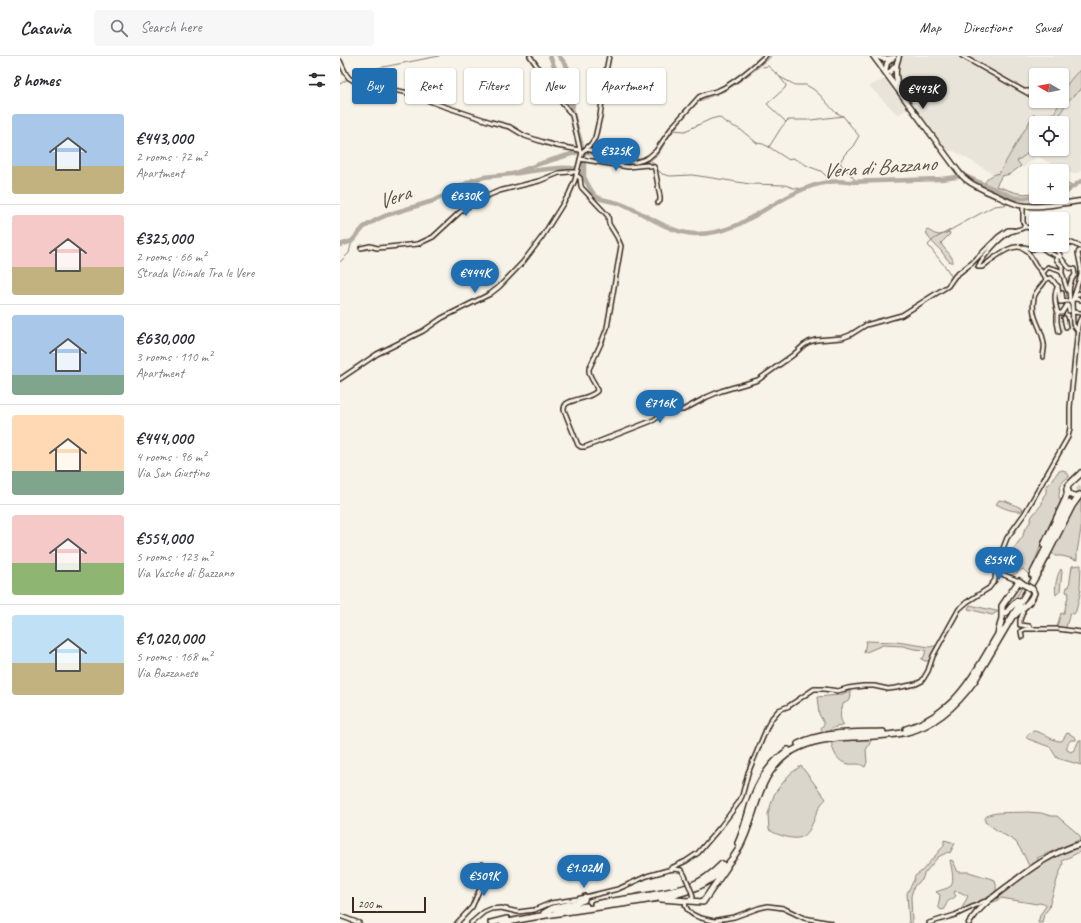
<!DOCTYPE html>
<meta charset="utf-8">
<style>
:root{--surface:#fff;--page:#f7f7f7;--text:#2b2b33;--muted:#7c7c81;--line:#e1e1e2;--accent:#1f6fb2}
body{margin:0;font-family:Caveat,sans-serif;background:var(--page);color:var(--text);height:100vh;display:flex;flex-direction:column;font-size:15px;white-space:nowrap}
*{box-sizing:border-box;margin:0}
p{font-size:13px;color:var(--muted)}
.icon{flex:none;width:22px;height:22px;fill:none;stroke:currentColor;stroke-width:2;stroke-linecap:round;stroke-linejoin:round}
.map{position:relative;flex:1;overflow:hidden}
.details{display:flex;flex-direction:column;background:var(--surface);width:340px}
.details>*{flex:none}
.top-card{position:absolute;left:12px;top:12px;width:380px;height:36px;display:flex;gap:8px}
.needle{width:26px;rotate:279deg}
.tools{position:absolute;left:689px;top:12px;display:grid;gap:8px}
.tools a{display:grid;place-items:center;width:40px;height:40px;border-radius:4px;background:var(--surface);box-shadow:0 1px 3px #0004;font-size:20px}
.scale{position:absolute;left:12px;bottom:10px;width:74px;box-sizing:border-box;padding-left:4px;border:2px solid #3b2a1e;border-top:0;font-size:11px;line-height:14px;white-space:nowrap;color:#3b2a1e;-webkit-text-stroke:3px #f7f3e8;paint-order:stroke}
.price{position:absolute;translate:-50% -34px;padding:0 9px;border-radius:14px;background:var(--accent);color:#fff;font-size:13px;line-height:26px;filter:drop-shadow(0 1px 2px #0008)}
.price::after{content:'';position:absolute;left:50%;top:24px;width:12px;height:9px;margin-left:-6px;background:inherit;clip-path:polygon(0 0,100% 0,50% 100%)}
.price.active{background:#222;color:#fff}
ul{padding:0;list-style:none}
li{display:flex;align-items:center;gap:12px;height:100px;padding:0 12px}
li+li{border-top:1px solid var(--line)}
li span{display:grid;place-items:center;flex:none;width:112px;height:80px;border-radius:4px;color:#555}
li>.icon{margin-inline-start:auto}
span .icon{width:48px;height:48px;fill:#fffc;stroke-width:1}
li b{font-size:17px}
h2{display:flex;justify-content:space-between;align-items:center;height:48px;padding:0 12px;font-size:17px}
.pill{padding:0 14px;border-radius:4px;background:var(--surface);box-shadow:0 1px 3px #0004;font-size:14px;line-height:36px}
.pill.active{background:var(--accent);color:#fff}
header{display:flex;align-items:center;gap:24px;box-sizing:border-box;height:56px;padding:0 20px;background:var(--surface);border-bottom:1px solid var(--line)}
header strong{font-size:19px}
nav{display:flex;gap:22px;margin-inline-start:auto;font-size:14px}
.search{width:280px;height:36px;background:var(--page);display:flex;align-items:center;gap:10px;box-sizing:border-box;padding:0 14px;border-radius:4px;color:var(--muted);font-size:15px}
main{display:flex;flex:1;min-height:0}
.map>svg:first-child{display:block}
</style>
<header>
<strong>Casavia</strong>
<div class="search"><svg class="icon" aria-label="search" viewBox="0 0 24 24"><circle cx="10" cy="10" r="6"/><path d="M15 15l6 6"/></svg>Search here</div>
<nav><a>Map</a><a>Directions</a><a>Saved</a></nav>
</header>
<main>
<section class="details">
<h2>8 homes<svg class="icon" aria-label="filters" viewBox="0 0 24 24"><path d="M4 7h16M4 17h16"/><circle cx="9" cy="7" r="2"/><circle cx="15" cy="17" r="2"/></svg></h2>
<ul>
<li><span style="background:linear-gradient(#a9c7e8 65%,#c2b280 0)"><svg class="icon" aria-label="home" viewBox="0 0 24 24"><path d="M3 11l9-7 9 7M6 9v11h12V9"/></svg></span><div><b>€443,000</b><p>2 rooms · 72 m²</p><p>Apartment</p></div></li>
<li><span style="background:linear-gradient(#f6c9c9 65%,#c2b280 0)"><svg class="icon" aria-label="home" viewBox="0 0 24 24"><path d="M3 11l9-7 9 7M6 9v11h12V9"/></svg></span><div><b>€325,000</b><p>2 rooms · 66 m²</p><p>Strada Vicinale Tra le Vere</p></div></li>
<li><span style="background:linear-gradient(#a9c7e8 75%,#7fa58c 0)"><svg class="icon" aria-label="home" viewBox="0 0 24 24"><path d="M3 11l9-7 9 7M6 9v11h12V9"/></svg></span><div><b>€630,000</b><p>3 rooms · 110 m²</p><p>Apartment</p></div></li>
<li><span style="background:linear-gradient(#ffd9b3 70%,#7fa58c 0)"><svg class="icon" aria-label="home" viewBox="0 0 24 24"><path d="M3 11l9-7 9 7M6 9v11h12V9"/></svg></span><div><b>€444,000</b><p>4 rooms · 96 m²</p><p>Via San Giustino</p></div></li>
<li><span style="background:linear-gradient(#f6c9c9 60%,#8fb573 0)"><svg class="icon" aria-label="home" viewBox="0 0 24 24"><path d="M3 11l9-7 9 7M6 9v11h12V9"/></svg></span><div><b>€554,000</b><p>5 rooms · 123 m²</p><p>Via Vasche di Bazzano</p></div></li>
<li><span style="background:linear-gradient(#bfe0f5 60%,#c2b280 0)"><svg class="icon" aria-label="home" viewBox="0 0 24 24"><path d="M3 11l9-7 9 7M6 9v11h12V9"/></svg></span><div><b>€1,020,000</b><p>5 rooms · 168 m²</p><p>Via Bazzanese</p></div></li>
</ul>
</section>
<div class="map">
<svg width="741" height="867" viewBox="0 0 741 867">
<rect width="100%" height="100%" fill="#f7f3e8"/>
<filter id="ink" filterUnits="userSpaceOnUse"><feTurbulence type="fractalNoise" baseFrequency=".025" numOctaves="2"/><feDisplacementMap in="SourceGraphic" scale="8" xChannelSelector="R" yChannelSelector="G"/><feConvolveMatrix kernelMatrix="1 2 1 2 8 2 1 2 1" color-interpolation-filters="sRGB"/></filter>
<g filter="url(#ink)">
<path fill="#e9e4d9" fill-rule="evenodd" d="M 531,0 L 741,0 L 741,115 L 734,118 L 726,116 L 697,100 L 683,112 L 677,105 L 687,98 L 696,80 L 696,93 L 722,93 L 722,67 L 703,67 L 704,66 L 695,58 L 657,120 L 614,95 L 607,95 L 573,49 L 558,59 L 529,30 L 547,22 ZM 696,19 L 722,19 L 722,45 L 696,45 Z"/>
<path fill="#dbd6cb" stroke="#8b8074" d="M 741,13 L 741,34 C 728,42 722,53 716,67 L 708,67 L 708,60 L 709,58 L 714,57 L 721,45 L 722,45 C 722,32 732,21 741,13 Z
M 694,58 L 704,66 L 703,67 L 696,67 L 696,80 L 687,98 L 677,105 L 681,110 L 670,118 L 662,120 L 661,121 L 656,130 C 671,134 679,141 696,136 L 696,141 L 722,141 L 722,132 L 726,127 L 732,130 C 731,136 729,137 723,140 L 724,146 L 691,149 L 676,147 L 643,132 C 646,122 649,120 659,117 Z
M 588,174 C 597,180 599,180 609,176 L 610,177 L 610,178 L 601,187 C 604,194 613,199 613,206 C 612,206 611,206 610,206 C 607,204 604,199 602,196 C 596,189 588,184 586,175 Z
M 723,414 C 726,416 729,417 729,421 C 720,426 719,433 719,442 L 721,443 L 720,447 L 702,485 L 698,497 L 689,519 L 683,513 C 675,517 675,522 664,517 L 667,510 L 671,504 L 674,492 L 683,480 L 684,475 L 690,466 L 692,460 L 702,448 L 703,441 L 706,437 L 706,430 C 709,428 712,426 714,423 C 716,418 717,415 723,414 Z
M 741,440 L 741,473 L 737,496 L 737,504 L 722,500 L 715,500 L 712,497 L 703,516 L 702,511 L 731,454 Z
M 659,444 L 666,445 L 681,452 L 683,452 L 682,455 C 674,456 665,453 658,449 L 656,448 Z
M 741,509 L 740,533 L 741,534 L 736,555 L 734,558 L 730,557 L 726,571 L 727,572 L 719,572 L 717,571 L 721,557 L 723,558 L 724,557 L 729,537 L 726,536 L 727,531 L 729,531 L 732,510 Z
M 721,513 L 722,516 L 720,535 L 716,539 C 714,533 717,518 721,513 Z
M 680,528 L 683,530 L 675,544 L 665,556 L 663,551 L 675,533 Z
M 630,549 L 656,555 L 659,554 L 659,555 L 652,559 L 628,553 Z
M 526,585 L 557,586 L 590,591 L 598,589 L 590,605 L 585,605 L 581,603 L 584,601 L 586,594 L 574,593 L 563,590 L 543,589 L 524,597 Z
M 509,635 L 510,635 L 511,639 L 510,644 L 503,648 L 502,653 L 501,653 C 500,660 500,664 504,669 C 501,671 499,670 496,671 C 492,672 489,675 486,677 L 482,675 L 481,671 L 484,669 L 484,667 L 479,658 L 477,641 L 500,639 Z
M 693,675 C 703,675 711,686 722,685 L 727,677 L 730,678 L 736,682 L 736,684 L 731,684 C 728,687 726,690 727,694 L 731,696 L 735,693 L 739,684 L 741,684 L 741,709 L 717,702 L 710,691 L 688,683 L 686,681 L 688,678 Z
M 533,681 L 526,694 L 527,706 L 525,711 C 517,706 517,709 509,708 C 497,707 492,694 491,683 Z
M 461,710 L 486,743 C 484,745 482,747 480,750 C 469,771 471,790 440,779 C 436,778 433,776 429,774 L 428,758 L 434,739 L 437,734 L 450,718 Z
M 687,756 L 701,757 L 711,760 L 717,760 L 737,777 L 740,780 L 741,783 L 697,802 L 700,806 L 690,812 L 684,799 L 676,786 L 673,784 L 658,775 L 645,766 C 645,763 645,761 647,760 C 653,755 679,757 687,756 Z
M 604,784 L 615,787 L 610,797 L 608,796 L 598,801 L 584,818 L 582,824 L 574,830 L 571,840 L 572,867 L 569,867 L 567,837 L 574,824 L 575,820 L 581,816 L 602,792 L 604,789 Z
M 741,789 L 741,795 L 722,805 L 723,808 L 718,821 L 710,847 L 709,852 L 704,858 L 702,867 L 698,867 L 700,859 L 706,850 L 706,848 L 698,847 L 697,848 L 661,842 L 654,846 L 649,845 L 697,810 L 723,796 Z
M 610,804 L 613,805 L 618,816 L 629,816 L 655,824 C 659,839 653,836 644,844 L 616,858 L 622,852 L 628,840 L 620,836 L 615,835 L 614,837 L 616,840 C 610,846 607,842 605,853 L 601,854 C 596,851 600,844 600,839 L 596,836 C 600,834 607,833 611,830 C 615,825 611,810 610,804 Z"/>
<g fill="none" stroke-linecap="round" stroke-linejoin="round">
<path stroke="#84786c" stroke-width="1" d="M 423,11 L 428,10 L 439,20 L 446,29 L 445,32 L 427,48 L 446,66 L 441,72 L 429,91
M 440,21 L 455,29 L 466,29 L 473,33 L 480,39 L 495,56 L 503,60
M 11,22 L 16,18 L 28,14 L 99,0
M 0,28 L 8,23
M 446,66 L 448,64 L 471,64 L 503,60 L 519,80 L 513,90 L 505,98 L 500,106 L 501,108 L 517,126
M 332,74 L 345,75 L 371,63 L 379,61 L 385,66 L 401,74 L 417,87 L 423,88 L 429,91 L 449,104 L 451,102 L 453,102 L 470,111 L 481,115 L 487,121 L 490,127
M 310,103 L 314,109
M 316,112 L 322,118 L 330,120 L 352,119 L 366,121 L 410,128 L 445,129 L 454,132 L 465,133
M 674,145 L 678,142
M 0,206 L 9,197 L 12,185
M 611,220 L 607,213 L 588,189 L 594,183 L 654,150 L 664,149 L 670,147"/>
<path stroke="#b4aca0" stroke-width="4.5" d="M 210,0 L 232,55 L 242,90
M 219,0 C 235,18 236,30 232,54
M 354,48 C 363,39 374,39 384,33 C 399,25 412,14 425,4 L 429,0
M 245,96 L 254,97 L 262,104 L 268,106 L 291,108 L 303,107 L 315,99 L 319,94 L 324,84 L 342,61
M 244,100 L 244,120
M 172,118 C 188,116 221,109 236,113 C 245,115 247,134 257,141 C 264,145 273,145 281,148 C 306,157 328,177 356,178 C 369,178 383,175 395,170 C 402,167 408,163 414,160 C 440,145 475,121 507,126 L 601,123 L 625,120 L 675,142 L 684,142 L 696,140
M 722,136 L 731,132 L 741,125
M 0,189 L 12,185 L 24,171 L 38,163 L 47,159 L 93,145 L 112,136 L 125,128 L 133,124 L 144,121 L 172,118 L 202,107 L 238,96"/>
<path stroke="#d1cbc0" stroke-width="5" stroke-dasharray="5 2.5" stroke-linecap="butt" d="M 729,447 L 735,437 L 741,431"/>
<defs>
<path id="street" d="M 190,0 L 223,48 L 232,59 L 240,94
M 622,0 L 696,42
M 0,5 L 6,18 L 9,22 L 14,25 L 27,29 L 69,37 L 100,49 L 151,66 L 170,71 L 185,80 L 203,86 L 217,90 L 240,94 L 242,97
M 685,35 L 689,35 L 696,32
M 246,93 L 255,95 L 264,102 L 270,105 L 296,106 L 303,104 L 309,101 L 316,95 L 333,70 L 359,41 C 365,37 372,37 379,34 C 395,27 412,12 425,0
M 240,103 L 288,111 L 307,109 L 314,111 L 315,113 L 320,141 L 320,145 L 318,147
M 236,119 L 240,122 L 241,130 L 242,132 L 268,160 L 269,168 L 277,181 L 281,190 L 267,272 L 262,285 L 249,313 C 248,322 257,327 257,335 C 250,343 234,342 226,348 C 224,350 224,351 224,354 L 238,389 L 241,391 L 245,391 L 314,364 L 324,356 L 330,354 L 343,354 L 367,341 L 381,335 L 418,324 L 453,299 L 464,289 L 469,286 L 476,284 L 502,282 L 510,279 L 526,269 L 562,259 L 608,230 L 615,220 L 632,207 L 658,181 L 668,174 L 672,174 L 674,175
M 683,149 L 683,166 L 685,171
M 685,171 C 680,174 675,174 670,176 C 659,182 643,200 638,211 L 642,211 C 652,204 674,183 686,194 C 690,198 692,203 695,208 C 698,213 704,217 706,223
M 685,171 L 696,173
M 722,183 L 741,191
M 693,186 L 696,188
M 698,189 L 708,196 L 721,202 L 729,212 L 734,213 L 735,219
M 707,189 C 713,193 719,194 721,202
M 683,191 L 693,193 L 700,190
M 21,192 L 30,190 L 37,192 L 49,191 L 78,188 L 93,181 L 120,156 L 129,150 L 147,140 L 159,135 L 199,125 L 219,117 L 229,116 L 237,116
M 717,201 L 716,203 L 722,210 L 722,216
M 702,218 L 708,211 C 712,213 718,213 721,216 C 725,220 724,230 729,236
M 706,223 L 711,222 L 718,231 L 720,246 L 728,245
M 722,237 L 723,246
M 739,237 L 739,238 L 737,238 L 735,243 L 741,244
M 732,247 L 730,246 C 729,236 728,227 735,219
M 733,256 L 741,257
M 718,257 C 715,248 713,238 718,230
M 722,257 L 727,249 L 728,250 L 729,255
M 724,262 L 726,271
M 737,274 L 733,268 L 732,246 L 741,219 L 741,212 L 738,197 L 739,195 L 741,195
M 719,276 L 717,266 L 717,258 L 718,257 L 722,257
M 703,301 C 703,297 705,292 704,288 C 702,270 690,262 694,242 C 695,235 703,230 706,223
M 0,323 L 37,298 L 83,275 L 102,262 L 150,238 L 159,231 L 183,206 L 202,181 L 229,138 L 235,124 L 242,96 L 251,88 L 255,82 L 260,60 L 266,15 L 269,0
M 658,512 L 658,516 L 659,517 L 679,525
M 683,556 L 680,564 L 680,569 L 689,570 L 692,573
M 682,581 L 681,575 L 685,573 L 718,573 L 741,576
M 331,813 L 331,812 L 346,805 L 358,797 L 381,770 L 399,746 L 402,740 L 408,717 L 428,669 L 432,662 L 439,654 L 449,650 L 474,633 L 484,633 L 498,635 L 508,632 L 523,630 L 534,630 L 548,633 L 556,632 L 576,628 L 582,625 L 588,615 L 593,600 L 619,553 L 627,546 L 649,532 L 655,524 L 656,513 L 658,512 L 660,500 L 667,482 L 685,457 L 728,381 L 730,372 L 730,351 L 737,281 C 738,274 737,268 741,262
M 352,837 L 353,842 C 351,843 349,844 347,845 C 345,847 345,849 346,851 C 351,863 370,863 381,867
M 0,860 L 19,867
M 117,867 L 132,851 L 139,835 L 144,828 L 142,808
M 131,867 L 144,856 L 151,853 L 161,852 L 178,856 L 194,854 L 211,847 L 237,843 L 278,833 L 307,820 L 328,814 L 335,813 L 341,814 L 344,818 L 348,827
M 375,867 L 377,864 L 394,861 L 419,852 L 428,850 L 443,852 L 464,862 L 491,867
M 589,867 L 615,859 L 643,846 L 647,845"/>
<path id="secondary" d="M 533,0 L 618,115 C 625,125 636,130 648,136 C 658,140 668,146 679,149 C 699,153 722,147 741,145
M 536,0 L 543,3 L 551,2
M 559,0 C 554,12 555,23 560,35
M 554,1 L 547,7 L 545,16 L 550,16 L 555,10
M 629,867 C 640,850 653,841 669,829 C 691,812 714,795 741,788"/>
<path id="highway" d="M 740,439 C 737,440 734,441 731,439 C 719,432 737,423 741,417
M 704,489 L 726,442 L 728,435
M 692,519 L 729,447
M 662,555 L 665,557 L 667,556 L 671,551 L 677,545
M 675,559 C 682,552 691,547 694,537 L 692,533
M 658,578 L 662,562 L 662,550 L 679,525 L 683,528
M 566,673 C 616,657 632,622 657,580
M 458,688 C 484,675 515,677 543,676
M 398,787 C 405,772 408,755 414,739 C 421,721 432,706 448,694
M 321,843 L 363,846 L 387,811
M 255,848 C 272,845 288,843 304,840 C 336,835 358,833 382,808
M 216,855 L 246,850
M 204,857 L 213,852 L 236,847 L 244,844 L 245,841
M 151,867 L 167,863
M 163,867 C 204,858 246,853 288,847 C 307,844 333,841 350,834 C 370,827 387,812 398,794 C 418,760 414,719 452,695 C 471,684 492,682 513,681 C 531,680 550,680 567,676 C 597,669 618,648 635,624 L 699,515 L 732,450 L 740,439"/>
</defs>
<use href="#street" stroke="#3b2a1e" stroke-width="6"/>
<use href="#secondary" stroke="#3b2a1e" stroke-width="7"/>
<use href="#highway" stroke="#3b2a1e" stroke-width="8"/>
<use href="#street" stroke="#f7f3e8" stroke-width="3"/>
<use href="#secondary" stroke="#f7f3e8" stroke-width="4"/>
<use href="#highway" stroke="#f7f3e8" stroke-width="5"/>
<defs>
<path id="street-bridge" d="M 348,827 L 352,837"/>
<path id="highway-bridge" d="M 683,528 L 692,533"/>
</defs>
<use href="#street-bridge" stroke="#3b2a1e" stroke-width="6" stroke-linecap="butt"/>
<use href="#highway-bridge" stroke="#3b2a1e" stroke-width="8" stroke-linecap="butt"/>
<use href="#street-bridge" stroke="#f7f3e8" stroke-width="3"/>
<use href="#highway-bridge" stroke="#f7f3e8" stroke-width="5"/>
</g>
</g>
<g text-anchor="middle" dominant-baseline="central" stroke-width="3" stroke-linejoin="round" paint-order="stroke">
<g font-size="21" font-style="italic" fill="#5f5145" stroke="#f7f3e8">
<text transform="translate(539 111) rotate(-4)">Vera di Bazzano</text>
<text transform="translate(54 141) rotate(-19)">Vera</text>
</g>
</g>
</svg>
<div class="tools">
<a><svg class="needle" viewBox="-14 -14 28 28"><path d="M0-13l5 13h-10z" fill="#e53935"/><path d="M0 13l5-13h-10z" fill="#7c7c81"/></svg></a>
<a><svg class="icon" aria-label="locate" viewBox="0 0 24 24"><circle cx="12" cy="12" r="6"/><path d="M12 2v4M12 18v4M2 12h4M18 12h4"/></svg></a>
<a>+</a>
<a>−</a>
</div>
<div class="scale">200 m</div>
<b class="price active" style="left:583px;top:54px">€443K</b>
<b class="price" style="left:276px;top:116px">€325K</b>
<b class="price" style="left:126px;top:161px">€630K</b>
<b class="price" style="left:135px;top:238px">€444K</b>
<b class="price" style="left:320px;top:368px">€716K</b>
<b class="price" style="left:659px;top:525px">€554K</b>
<b class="price" style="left:244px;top:833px">€1.02M</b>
<b class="price" style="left:144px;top:841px">€509K</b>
<div class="top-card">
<a class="pill active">Buy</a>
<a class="pill">Rent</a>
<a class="pill">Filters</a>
<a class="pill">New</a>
<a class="pill">Apartment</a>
</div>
</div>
</main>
